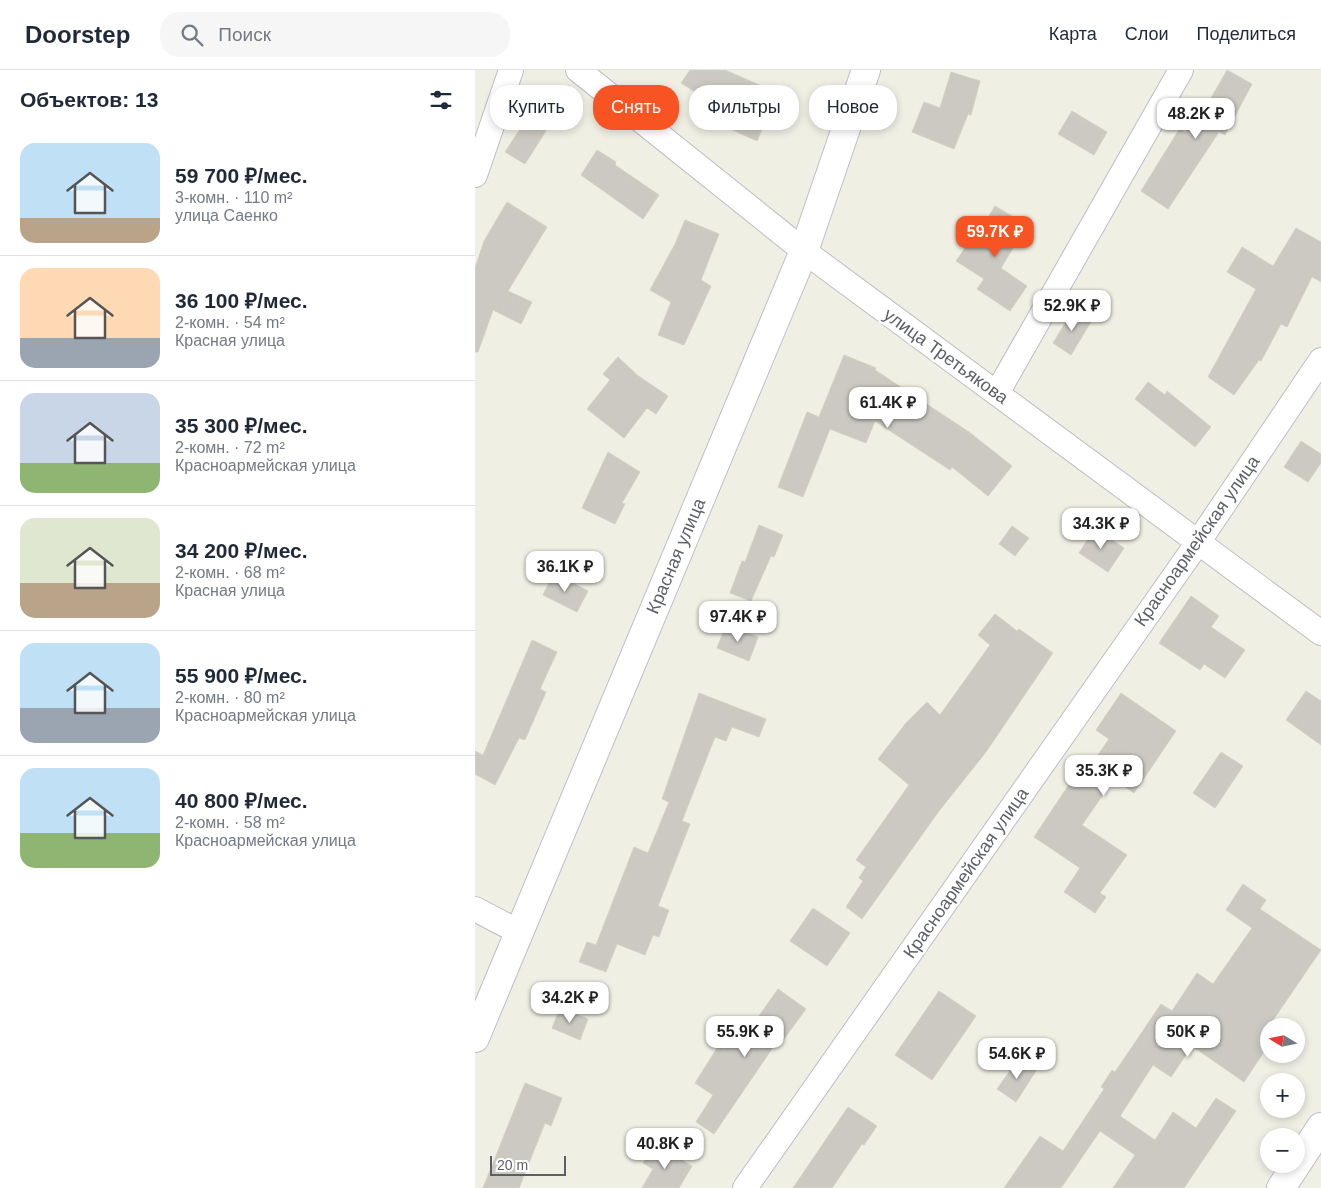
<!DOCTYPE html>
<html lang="ru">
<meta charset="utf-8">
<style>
:root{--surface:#fff;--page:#f6f6f7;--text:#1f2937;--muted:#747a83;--line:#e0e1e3;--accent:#f75323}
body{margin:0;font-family:Arial,sans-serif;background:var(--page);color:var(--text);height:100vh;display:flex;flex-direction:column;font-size:19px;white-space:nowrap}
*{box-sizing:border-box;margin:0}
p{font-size:16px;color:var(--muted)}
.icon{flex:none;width:28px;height:28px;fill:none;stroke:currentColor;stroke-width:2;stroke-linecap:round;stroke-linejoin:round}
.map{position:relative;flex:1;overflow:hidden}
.sheet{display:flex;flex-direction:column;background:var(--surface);width:475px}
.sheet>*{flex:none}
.banner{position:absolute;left:15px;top:15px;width:475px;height:45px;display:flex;gap:10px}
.needle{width:32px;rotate:280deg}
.controls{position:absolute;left:785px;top:948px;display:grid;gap:10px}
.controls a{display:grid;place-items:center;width:45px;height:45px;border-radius:50%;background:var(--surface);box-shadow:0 2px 8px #0003;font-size:25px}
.scale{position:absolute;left:15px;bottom:12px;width:76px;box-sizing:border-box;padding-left:5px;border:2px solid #5c5f66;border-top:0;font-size:14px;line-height:18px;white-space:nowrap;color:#5c5f66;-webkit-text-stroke:4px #fff;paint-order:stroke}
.price{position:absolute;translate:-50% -42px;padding:0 11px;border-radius:10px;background:#fff;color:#222;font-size:16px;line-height:32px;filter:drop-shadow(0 1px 2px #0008)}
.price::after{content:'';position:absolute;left:50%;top:30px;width:15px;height:11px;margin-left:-8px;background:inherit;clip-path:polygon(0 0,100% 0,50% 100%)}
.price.selected{background:var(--accent);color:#fff}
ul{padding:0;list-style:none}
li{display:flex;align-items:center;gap:15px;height:125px;padding:0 20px}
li+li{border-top:1px solid var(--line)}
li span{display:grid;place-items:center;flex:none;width:140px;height:100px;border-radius:15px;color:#555}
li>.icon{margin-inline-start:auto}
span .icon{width:60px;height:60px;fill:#fffc;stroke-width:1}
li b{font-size:21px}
h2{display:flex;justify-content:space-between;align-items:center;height:60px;padding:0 20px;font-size:21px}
.pill{padding:0 18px;border-radius:20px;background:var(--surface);box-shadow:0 2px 8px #0003;font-size:18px;line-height:45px}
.pill.selected{background:var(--accent);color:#fff}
header{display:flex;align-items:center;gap:30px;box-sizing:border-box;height:70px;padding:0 25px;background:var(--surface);border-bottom:1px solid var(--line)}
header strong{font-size:24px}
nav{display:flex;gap:28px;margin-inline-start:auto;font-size:18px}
.search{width:350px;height:45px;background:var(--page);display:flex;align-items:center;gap:12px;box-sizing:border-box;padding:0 18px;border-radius:20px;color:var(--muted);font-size:19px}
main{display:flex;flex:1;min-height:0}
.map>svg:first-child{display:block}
</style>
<header>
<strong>Doorstep</strong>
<div class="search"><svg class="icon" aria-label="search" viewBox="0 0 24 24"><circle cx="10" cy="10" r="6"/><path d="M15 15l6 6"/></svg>Поиск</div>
<nav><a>Карта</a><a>Слои</a><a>Поделиться</a></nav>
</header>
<main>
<section class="sheet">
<h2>Объектов: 13<svg class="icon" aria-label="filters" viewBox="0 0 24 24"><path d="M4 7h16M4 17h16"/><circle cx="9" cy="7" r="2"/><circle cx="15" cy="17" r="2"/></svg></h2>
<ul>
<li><span style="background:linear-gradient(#bfe0f5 75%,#b9a48a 0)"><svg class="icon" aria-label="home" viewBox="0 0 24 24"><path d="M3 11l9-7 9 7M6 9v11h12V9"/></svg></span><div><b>59 700 ₽/мес.</b><p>3-комн. · 110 m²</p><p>улица Саенко</p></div></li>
<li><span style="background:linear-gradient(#ffd9b3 70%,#9aa5b1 0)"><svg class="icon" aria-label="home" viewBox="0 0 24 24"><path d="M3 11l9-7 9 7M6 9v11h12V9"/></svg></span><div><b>36 100 ₽/мес.</b><p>2-комн. · 54 m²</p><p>Красная улица</p></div></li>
<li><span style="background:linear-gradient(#c9d6e8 70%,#8fb573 0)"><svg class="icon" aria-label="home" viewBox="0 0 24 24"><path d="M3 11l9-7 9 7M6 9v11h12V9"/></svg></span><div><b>35 300 ₽/мес.</b><p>2-комн. · 72 m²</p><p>Красноармейская улица</p></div></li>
<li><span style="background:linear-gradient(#dfe7d0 65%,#b9a48a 0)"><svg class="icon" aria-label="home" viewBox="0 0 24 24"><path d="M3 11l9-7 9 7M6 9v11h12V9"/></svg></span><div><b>34 200 ₽/мес.</b><p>2-комн. · 68 m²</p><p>Красная улица</p></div></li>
<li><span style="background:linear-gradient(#bfe0f5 65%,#9aa5b1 0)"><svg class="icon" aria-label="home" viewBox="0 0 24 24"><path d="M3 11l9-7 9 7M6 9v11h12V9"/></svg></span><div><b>55 900 ₽/мес.</b><p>2-комн. · 80 m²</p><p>Красноармейская улица</p></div></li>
<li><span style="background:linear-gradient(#bfe0f5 65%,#8fb573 0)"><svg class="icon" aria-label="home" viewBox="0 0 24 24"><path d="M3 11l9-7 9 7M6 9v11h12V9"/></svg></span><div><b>40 800 ₽/мес.</b><p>2-комн. · 58 m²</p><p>Красноармейская улица</p></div></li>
</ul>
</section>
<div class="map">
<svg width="846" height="1118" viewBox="0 0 846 1118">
<rect width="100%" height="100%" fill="#f0efe4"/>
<path fill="#cbc9c1" stroke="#d5d2c2" d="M 215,0 L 250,0 L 303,23 L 282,71 L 253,58 L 258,46 L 252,42 L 254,38 L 246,34 L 244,37 L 206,13 Z
M 752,0 L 777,14 L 750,65 L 744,62 L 693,139 L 666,121 L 705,58 L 710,62 L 727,32 L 732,35 Z
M 476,2 L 505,11 L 496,45 L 493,44 L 479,79 L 437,62 L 449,32 L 465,38 Z
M 597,41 L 632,62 L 619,85 L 583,64 Z
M 55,44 L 74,56 L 50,94 L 30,82 Z
M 122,80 L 141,92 L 140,95 L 184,125 L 168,149 L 106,105 Z
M 32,132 L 72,157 L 33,221 L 57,232 L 46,254 L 18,240 L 3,282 L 0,282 L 0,198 L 9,171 Z
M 520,136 L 552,155 L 526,198 L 552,216 L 535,241 L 502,219 L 509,209 L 481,191 L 496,169 L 499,171 Z
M 210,150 L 244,164 L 226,210 L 236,216 L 209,275 L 183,265 L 196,232 L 175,220 L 200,174 Z
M 821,158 L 846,172 L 846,212 L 837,207 L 812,257 L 806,254 L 786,291 L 784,290 L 759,325 L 733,307 L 781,219 L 752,202 L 767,177 L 798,196 Z
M 599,239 L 617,250 L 596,285 L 578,273 Z
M 369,285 L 401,298 L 400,300 L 494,362 L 537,396 L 513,426 L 477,397 L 475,400 L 400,351 L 391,373 L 355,359 L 328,427 L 303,417 L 332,342 L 344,347 Z
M 143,287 L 162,305 L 193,326 L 181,344 L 172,338 L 149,368 L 112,339 L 135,310 L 128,304 Z
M 673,312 L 690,325 L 692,321 L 736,357 L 720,377 L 660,329 Z
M 826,371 L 846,384 L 846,393 L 833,412 L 809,397 Z
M 133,382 L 165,402 L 147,433 L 150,434 L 140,454 L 107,438 Z
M 284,455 L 308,465 L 299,487 L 296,486 L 276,531 L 255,523 L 267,491 L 270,492 Z
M 537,456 L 554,468 L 540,486 L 524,474 Z
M 620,458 L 649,478 L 633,502 L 604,483 Z
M 79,503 L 113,521 L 102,542 L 68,525 Z
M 716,526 L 744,546 L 736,557 L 770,580 L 750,608 L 729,594 L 725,600 L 684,573 Z
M 520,544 L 542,561 L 544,559 L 578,583 L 511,682 L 464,741 L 387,849 L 371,837 L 388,811 L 384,808 L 391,797 L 381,790 L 434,715 L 403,689 L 431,653 L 452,632 L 465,645 L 515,575 L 503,565 Z
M 251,555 L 283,567 L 274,591 L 242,578 Z
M 57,570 L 82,582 L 65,619 L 71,622 L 50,670 L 44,668 L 20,715 L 0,704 L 0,681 L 8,685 Z
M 831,621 L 846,631 L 846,675 L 811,650 Z
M 224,623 L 291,649 L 284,667 L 257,657 L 251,671 L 240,667 L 207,751 L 215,754 L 183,836 L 194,840 L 184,867 L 178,865 L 170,885 L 142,874 L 131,902 L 104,892 L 112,872 L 121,875 L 159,777 L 173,783 L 194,732 L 187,729 Z
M 646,623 L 701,661 L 659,723 L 639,709 L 607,755 L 652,785 L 625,823 L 631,827 L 620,843 L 589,822 L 605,798 L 559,767 L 595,713 L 601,717 L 634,669 L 621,660 Z
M 746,682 L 768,696 L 740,738 L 718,723 Z
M 768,814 L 791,830 L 785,839 L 846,880 L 794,956 L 794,974 L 769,1012 L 717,976 L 696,1007 L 678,995 L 645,1046 L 680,1070 L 698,1042 L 721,1058 L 741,1028 L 761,1041 L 709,1118 L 638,1118 L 660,1085 L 625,1061 L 586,1118 L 529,1118 L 565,1066 L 588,1081 L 629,1019 L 626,1017 L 637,1000 L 640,1002 L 686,934 L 697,941 L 722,903 L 738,914 L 777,858 L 751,840 Z
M 338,838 L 375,863 L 352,896 L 315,871 Z
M 303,919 L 331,939 L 306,973 L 303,970 L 239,1064 L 221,1052 L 238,1025 L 220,1013 L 244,975 L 250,979 L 265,958 L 272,963 Z
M 464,921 L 501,946 L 457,1010 L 420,985 Z
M 85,938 L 113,949 L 105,970 L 77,958 Z
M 543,989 L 561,1001 L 541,1032 L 522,1019 Z
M 50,1013 L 87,1028 L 76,1056 L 70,1053 L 44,1118 L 8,1118 Z
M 373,1037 L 402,1056 L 389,1075 L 387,1074 L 357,1118 L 318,1118 Z
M 180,1074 L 217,1096 L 204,1118 L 167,1118 L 178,1099 L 168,1093 Z"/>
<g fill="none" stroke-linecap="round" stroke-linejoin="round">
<defs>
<path id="minor" d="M 103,0 L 329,181 L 846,563
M 0,105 L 36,0
M 522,323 L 706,0
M 0,839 L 44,862
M 270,1118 L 724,471 L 846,290"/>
<path id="tertiary" d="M 806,1118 L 846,1057"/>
<path id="secondary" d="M 0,968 L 329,181 L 391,0"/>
</defs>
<use href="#minor" stroke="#bcbdc4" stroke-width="26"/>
<use href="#tertiary" stroke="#bcbdc4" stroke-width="30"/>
<use href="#secondary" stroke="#bdbfc6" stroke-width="30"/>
<use href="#minor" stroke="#fff" stroke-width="24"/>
<use href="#tertiary" stroke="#fff" stroke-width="28"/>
<use href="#secondary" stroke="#fff" stroke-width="28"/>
</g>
<g text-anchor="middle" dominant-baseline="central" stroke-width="5" stroke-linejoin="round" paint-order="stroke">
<g font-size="18" fill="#5c5f66" stroke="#fff">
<text transform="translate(471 286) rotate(36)">улица Третьякова</text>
<text transform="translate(722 471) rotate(-55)">Красноармейская улица</text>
<text transform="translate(201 486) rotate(-67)">Красная улица</text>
<text transform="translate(491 803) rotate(-55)">Красноармейская улица</text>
</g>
</g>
</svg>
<div class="controls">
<a><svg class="needle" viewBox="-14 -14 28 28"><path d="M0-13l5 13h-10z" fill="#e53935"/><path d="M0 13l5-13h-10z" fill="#747a83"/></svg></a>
<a>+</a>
<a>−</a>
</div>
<div class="scale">20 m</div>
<b class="price" style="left:721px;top:70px">48.2K ₽</b>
<b class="price selected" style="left:520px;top:188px">59.7K ₽</b>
<b class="price" style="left:597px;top:262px">52.9K ₽</b>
<b class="price" style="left:413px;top:359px">61.4K ₽</b>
<b class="price" style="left:626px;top:480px">34.3K ₽</b>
<b class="price" style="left:90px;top:523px">36.1K ₽</b>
<b class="price" style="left:263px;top:573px">97.4K ₽</b>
<b class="price" style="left:629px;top:727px">35.3K ₽</b>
<b class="price" style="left:95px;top:954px">34.2K ₽</b>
<b class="price" style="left:270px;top:988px">55.9K ₽</b>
<b class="price" style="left:713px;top:988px">50K ₽</b>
<b class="price" style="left:542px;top:1010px">54.6K ₽</b>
<b class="price" style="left:190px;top:1100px">40.8K ₽</b>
<div class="banner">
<a class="pill">Купить</a>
<a class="pill selected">Снять</a>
<a class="pill">Фильтры</a>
<a class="pill">Новое</a>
</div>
</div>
</main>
